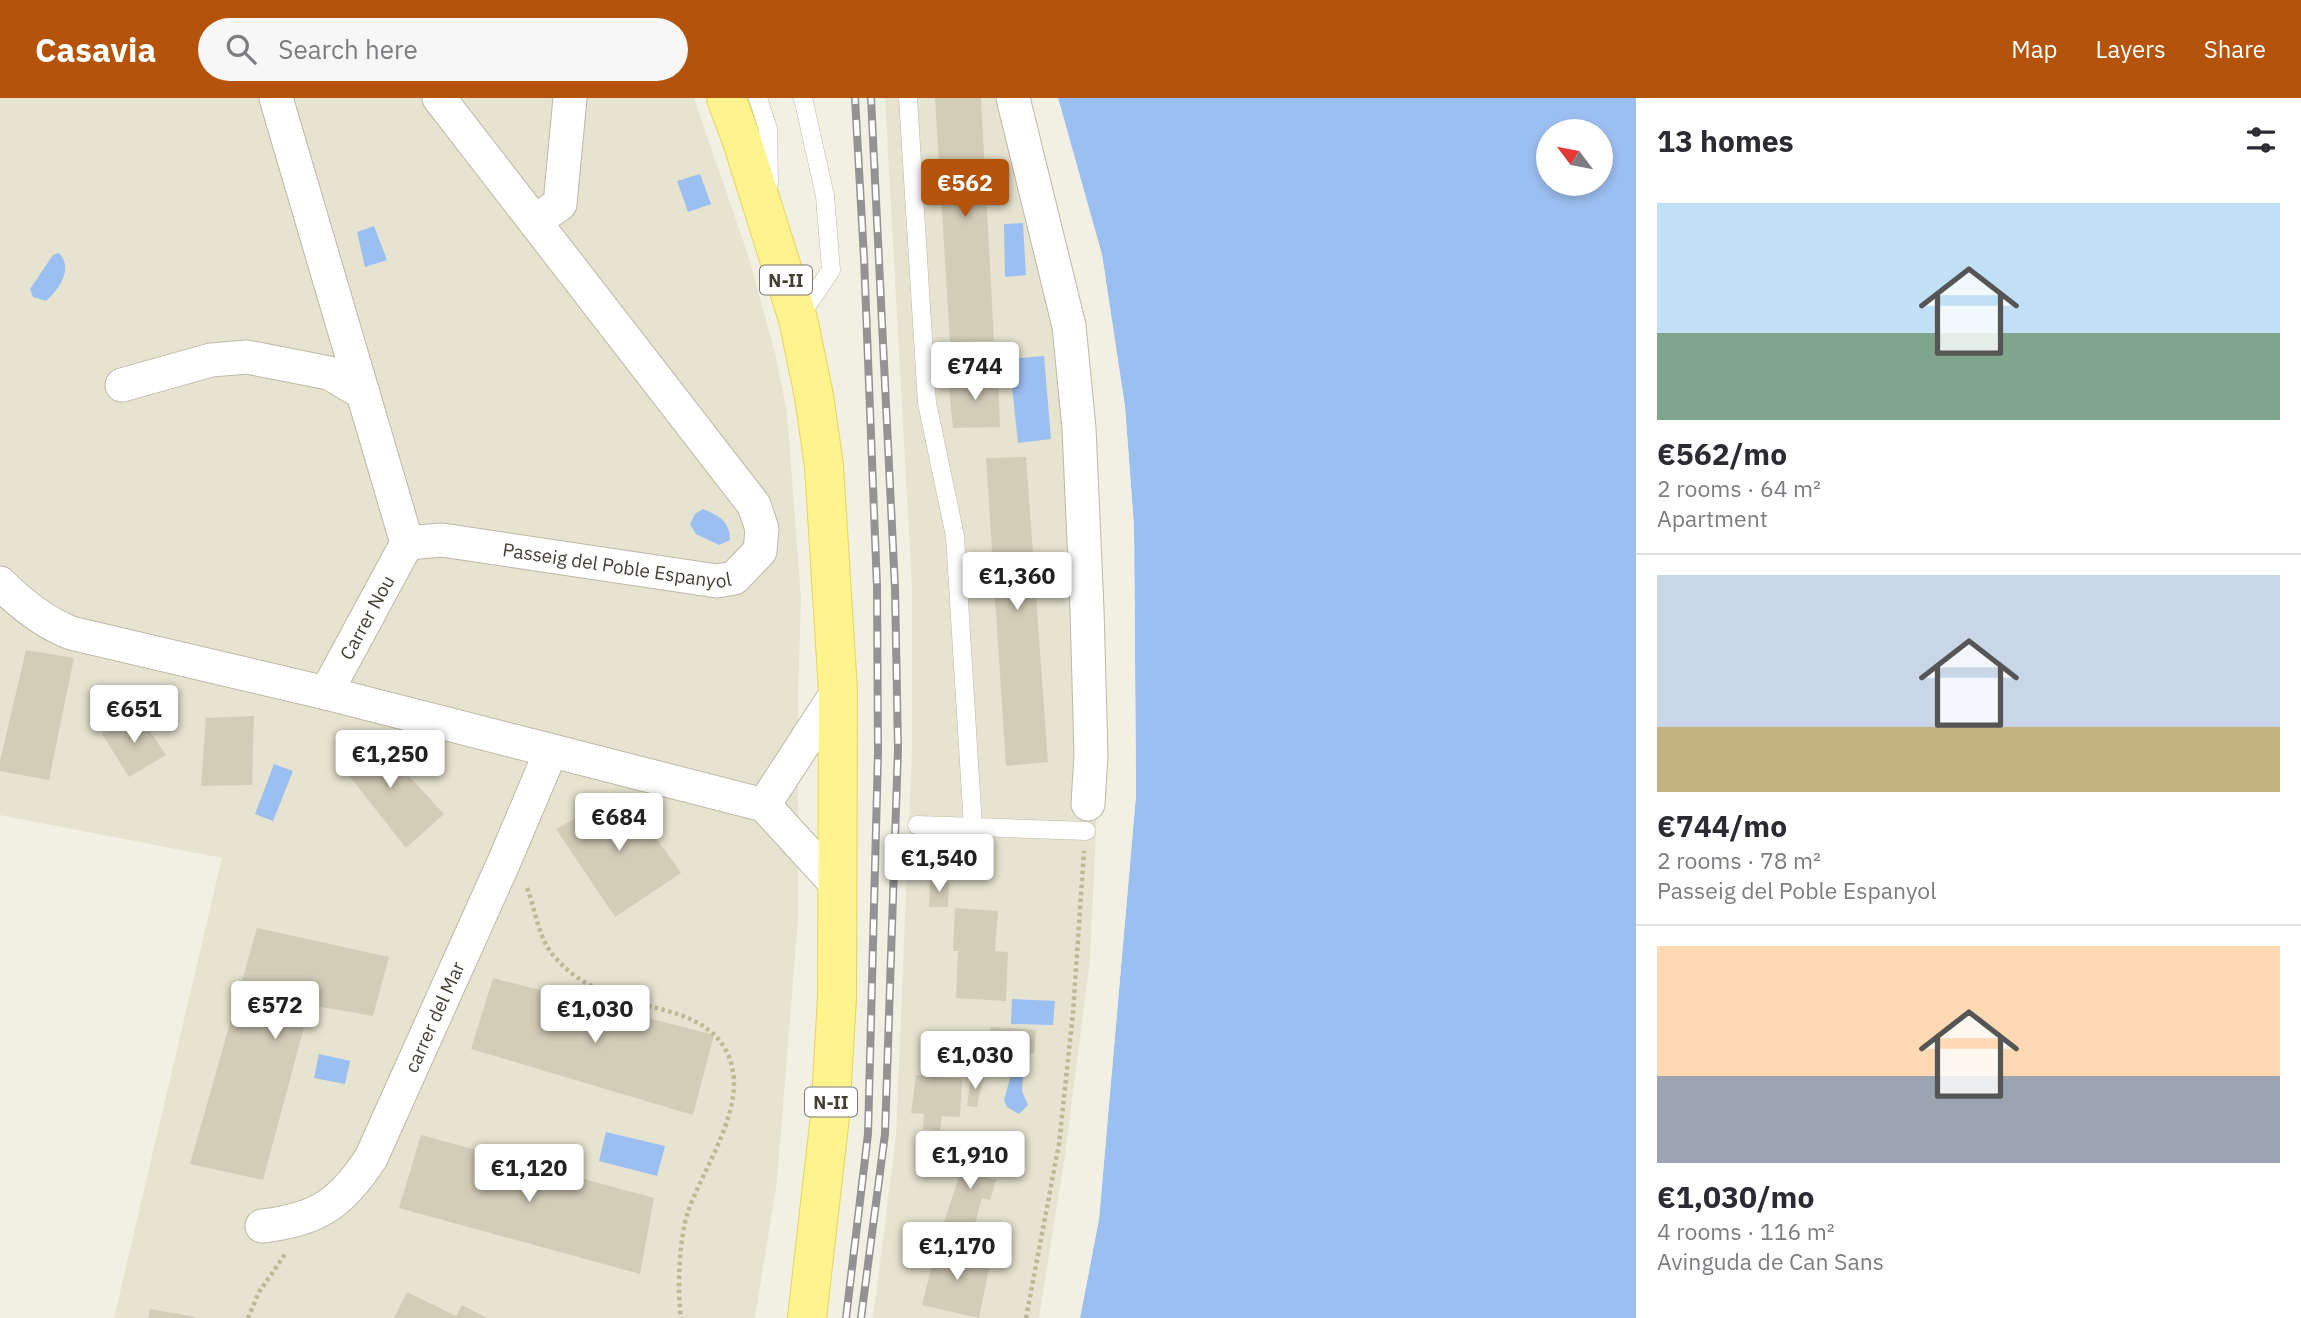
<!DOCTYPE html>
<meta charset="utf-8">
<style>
:root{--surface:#fff;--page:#f7f7f7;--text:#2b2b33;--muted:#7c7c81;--line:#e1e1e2;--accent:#b45309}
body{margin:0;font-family:"IBM Plex Sans",sans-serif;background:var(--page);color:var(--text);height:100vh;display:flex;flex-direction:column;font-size:26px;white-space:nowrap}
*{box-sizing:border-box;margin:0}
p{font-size:23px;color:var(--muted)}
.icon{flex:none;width:38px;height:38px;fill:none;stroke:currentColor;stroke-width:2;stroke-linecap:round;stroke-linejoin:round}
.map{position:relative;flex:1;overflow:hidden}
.drawer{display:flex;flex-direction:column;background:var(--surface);width:665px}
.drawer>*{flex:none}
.needle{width:46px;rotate:302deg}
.tools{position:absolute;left:1536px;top:21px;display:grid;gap:14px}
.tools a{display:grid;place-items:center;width:77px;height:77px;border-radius:50%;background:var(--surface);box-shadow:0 4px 10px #0003;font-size:35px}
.price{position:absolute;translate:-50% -60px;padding:0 16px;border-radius:7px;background:#fff;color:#222;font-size:23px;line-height:46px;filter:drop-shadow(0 2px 4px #0008)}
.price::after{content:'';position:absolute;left:50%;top:42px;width:21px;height:16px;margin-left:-10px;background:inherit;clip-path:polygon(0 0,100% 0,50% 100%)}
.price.active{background:var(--accent);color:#fff}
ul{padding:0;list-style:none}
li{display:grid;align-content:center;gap:14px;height:371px;padding:0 21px}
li+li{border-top:2px solid var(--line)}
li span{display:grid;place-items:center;height:217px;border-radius:0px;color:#555}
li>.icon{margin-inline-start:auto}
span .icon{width:126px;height:126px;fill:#fffc;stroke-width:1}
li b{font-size:30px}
h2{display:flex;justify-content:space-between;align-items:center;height:84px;padding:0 21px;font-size:30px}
header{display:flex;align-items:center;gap:42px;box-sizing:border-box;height:98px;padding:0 35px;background:var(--accent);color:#fff}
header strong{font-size:33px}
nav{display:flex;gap:38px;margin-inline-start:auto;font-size:24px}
.search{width:490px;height:63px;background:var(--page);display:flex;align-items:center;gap:18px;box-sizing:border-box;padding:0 24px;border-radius:38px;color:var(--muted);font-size:26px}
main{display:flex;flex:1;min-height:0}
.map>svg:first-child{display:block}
</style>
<header>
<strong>Casavia</strong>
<div class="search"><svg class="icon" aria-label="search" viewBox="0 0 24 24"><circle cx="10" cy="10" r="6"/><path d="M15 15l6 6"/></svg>Search here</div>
<nav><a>Map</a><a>Layers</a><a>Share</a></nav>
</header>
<main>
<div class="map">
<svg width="1636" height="1220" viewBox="0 0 1636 1220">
<rect width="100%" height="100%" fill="#f1f0e2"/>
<path fill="#e6e3d0" d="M 0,0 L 694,0 L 749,160 L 775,255 L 787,314 L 801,501 L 798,597 L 798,822 L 777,1083 L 755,1220 L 114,1220 L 222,760 L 0,717 Z
M 885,0 L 1025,0 L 1054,117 L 1098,690 L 1090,862 L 1065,1057 L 1039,1220 L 873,1220 L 896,1038 L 912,651 L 912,490 Z"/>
<path fill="#9cbff1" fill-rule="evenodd" d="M 1058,0 L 1636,0 L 1636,1220 L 1080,1220 L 1099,1121 L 1136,697 L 1134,429 L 1125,309 L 1102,157 ZM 1549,33 L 1601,33 L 1601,86 L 1549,86 Z
M 700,76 L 711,106 L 688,114 L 677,83 Z
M 1023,125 L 1026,177 L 1005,179 L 1004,126 Z
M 374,128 L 387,162 L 365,169 L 357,134 Z
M 59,155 C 74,170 59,192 46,203 L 33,199 L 30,191 L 53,157 Z
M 1044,258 L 1051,341 L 1018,345 L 1009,261 Z
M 703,411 C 719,418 730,423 730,442 L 719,447 L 696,436 L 690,426 L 695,416 Z
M 274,666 L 293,673 L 273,723 L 255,716 Z
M 1012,901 L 1055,903 L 1053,927 L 1011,926 Z
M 319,956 L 350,963 L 345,986 L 314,980 Z
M 1018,975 L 1023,980 L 1022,993 L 1028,1007 L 1019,1016 L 1007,1009 L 1004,1002 L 1011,977 Z
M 606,1034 L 665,1048 L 657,1078 L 599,1063 Z"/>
<path fill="#f1f0e2" d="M 1054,0 L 1058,0 L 1102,157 L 1125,309 L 1134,429 L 1136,697 L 1099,1121 L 1080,1220 L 1076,1220 L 1095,1121 L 1133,696 L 1131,430 L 1122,310 L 1098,158 Z"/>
<path fill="#d3cdb8" d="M 935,0 L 981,0 L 994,243 L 950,244 Z
M 998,277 L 1000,329 L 953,330 L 948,280 Z
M 1026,359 L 1048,664 L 1006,668 L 986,360 Z
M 26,552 L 74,560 L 49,682 L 0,673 L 0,663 Z
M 138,615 L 166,657 L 129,679 L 102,636 Z
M 254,618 L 252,687 L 201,688 L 206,620 Z
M 369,635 L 444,716 L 406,750 L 336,661 Z
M 624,694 L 681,775 L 615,819 L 556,731 Z
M 909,740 L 949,740 L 949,775 L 908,775 Z
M 930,783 L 949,784 L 948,809 L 929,809 Z
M 955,810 L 998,813 L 995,853 L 1008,854 L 1006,903 L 956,900 L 958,853 L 953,853 Z
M 257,830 L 389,859 L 373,918 L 310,907 L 263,1082 L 190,1066 Z
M 493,880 L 714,937 L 693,1017 L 471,951 Z
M 991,929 L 1036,932 L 1034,956 L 997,952 L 994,963 L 988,962 Z
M 916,977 L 962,981 L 960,1019 L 942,1018 L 940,1033 L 923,1031 L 924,1016 L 911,1015 Z
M 971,978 L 983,978 L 977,1009 L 967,1008 Z
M 421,1037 L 654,1100 L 640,1176 L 399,1110 Z
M 969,1048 L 993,1053 L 986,1079 L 996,1082 L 990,1102 L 982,1100 L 972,1137 L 943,1127 Z
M 937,1147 L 991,1160 L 979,1220 L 922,1207 Z
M 407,1194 L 456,1218 L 462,1207 L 487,1220 L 394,1220 Z
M 150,1211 L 195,1219 L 195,1220 L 148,1220 Z"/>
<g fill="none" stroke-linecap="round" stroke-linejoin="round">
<defs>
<path id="lane" d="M 758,0 L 768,31 L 769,86
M 908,0 L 927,305 L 955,438 L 973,729
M 800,218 L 831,172 L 825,98 L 803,0
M 917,727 L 1086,733"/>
<g id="street">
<path d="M 276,0 L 407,445"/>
<path d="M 1013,0 L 1069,228 L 1079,330 L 1087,511 L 1091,657 L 1088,706"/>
<path d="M 535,123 L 560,106 L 570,0"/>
<path d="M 122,287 L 211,262 L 247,259 L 329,275 L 363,295"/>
<path id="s1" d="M 407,445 L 442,442 L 717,483 L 734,480 L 760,453 L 762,431 L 754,407 L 439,0"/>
<path d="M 0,485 C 21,506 43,524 71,535 L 326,595 L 764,707 L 837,787"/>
<path id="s2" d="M 326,595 L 407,445"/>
<path d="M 764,707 L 838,593"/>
<path id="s3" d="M 262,1128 C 317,1122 341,1106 371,1060 L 504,764 L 551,653"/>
</g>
<path id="primary" d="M 726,0 L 742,43 L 798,221 L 814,298 L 824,368 L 838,593 L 837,900 L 830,1018 L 807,1220"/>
</defs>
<use href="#lane" stroke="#bdb9a5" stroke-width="19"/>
<use href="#street" stroke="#bdb9a5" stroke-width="35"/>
<use href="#primary" stroke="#e5d45d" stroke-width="40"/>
<path stroke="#bfb896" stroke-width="4.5" stroke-dasharray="3.5 3.5" stroke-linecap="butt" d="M 527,790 C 535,810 537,832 548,850 C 564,875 594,892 622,901 C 660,913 711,915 729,959 C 749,1008 703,1069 688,1114 C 679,1140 677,1193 681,1220
M 248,1220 L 259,1194 L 286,1155
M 1026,1220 L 1059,1046 L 1073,915 L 1084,753"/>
<use href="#lane" stroke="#fff" stroke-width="18"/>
<use href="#street" stroke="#fff" stroke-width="33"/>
<use href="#primary" stroke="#fff38e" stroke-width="38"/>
<defs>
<path id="rail" d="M 846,1220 L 868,1036 L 878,655 L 877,489 L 864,160 L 855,0
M 861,1220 L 885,1036 L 898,651 L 895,490 L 871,0"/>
</defs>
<use href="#rail" stroke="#939393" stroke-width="8"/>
<use href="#rail" stroke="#fff" stroke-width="5" stroke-dasharray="16" stroke-linecap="butt"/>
</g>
<g text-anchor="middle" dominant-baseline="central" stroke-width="5" stroke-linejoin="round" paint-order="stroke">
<g fill="#fff" stroke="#7b7970" stroke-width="2">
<rect x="760" y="167.5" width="52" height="29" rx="5"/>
<rect x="805" y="989.5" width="52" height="29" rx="5"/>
</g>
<g font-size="18" font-weight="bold" fill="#433f33">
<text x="786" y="182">N-II</text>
<text x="831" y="1004">N-II</text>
</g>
<g font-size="19" fill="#433f33" stroke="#fff">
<text stroke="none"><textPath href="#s1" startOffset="212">Passeig del Poble Espanyol</textPath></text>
<text stroke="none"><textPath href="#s2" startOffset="86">Carrer Nou</textPath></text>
<text stroke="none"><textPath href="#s3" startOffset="289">carrer del Mar</textPath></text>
</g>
</g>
</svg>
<div class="tools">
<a><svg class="needle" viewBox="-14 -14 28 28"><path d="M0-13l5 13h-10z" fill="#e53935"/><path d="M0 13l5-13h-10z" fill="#7c7c81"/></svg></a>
</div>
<b class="price active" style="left:965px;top:121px">€562</b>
<b class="price" style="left:975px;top:304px">€744</b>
<b class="price" style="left:1017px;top:514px">€1,360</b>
<b class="price" style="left:134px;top:647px">€651</b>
<b class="price" style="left:390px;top:692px">€1,250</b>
<b class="price" style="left:619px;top:755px">€684</b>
<b class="price" style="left:939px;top:796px">€1,540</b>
<b class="price" style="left:275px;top:943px">€572</b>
<b class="price" style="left:595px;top:947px">€1,030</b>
<b class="price" style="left:975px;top:993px">€1,030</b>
<b class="price" style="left:970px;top:1093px">€1,910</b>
<b class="price" style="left:529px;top:1106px">€1,120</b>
<b class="price" style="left:957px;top:1184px">€1,170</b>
</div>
<section class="drawer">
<h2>13 homes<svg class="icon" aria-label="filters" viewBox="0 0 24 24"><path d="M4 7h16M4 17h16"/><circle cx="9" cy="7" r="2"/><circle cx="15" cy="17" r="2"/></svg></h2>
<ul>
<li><span style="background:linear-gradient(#bfe0f5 60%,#7fa58c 0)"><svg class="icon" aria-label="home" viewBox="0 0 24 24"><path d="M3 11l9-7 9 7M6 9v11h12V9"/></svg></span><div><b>€562/mo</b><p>2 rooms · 64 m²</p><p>Apartment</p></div></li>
<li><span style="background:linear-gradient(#c9d6e8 70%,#c2b280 0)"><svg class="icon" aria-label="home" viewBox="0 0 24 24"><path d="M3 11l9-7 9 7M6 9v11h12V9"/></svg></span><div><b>€744/mo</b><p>2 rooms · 78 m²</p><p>Passeig del Poble Espanyol</p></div></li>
<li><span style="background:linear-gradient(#ffd9b3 60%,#9aa5b1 0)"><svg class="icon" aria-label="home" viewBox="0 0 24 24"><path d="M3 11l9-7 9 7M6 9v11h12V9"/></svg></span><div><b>€1,030/mo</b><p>4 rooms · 116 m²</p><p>Avinguda de Can Sans</p></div></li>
</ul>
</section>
</main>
